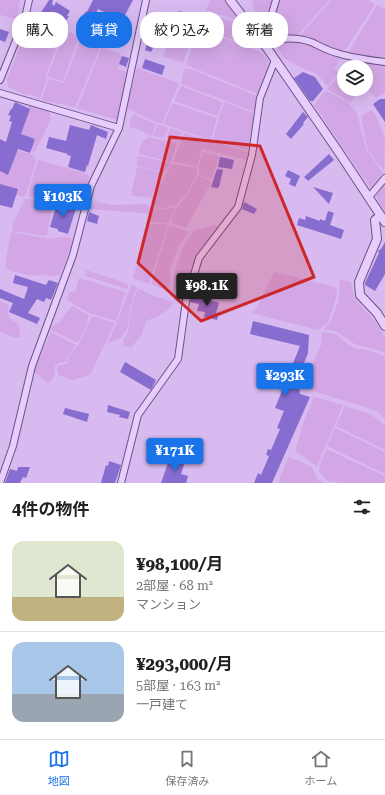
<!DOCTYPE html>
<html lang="ja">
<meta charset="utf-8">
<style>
:root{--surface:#fff;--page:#f6f6f6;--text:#222;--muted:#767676;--line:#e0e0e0;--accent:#1a73e8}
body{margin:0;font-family:"Roboto Serif","Noto Sans JP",serif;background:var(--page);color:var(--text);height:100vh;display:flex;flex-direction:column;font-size:15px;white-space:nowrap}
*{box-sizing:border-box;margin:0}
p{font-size:13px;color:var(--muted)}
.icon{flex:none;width:22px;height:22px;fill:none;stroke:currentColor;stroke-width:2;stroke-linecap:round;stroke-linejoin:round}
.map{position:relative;height:483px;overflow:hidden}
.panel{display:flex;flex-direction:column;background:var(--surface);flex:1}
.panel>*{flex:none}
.hud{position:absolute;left:12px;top:12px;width:361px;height:36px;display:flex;gap:8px}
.buttons{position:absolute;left:337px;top:60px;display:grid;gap:8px}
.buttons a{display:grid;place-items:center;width:36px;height:36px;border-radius:50%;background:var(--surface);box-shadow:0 4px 16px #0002;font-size:20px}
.price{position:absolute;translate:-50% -34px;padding:0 9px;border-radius:4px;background:var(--accent);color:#fff;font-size:13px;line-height:26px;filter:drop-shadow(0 1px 2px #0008)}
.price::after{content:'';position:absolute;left:50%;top:24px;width:12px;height:9px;margin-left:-6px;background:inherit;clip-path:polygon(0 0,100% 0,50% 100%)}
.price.selected{background:#222;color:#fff}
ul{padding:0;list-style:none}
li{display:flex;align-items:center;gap:12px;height:100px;padding:0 12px}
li+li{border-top:1px solid var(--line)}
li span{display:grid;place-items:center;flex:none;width:112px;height:80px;border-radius:12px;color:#555}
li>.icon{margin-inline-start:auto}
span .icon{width:48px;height:48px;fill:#fffc;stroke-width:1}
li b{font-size:17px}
h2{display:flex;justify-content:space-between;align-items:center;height:48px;padding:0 12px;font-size:17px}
.pill{padding:0 14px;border-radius:16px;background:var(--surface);box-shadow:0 4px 16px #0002;font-size:14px;line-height:36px}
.pill.selected{background:var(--accent);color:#fff}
.menu{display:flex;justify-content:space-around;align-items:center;height:56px;border-top:1px solid var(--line);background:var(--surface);font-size:11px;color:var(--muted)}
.menu a{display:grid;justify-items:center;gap:2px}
.menu .selected{color:var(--accent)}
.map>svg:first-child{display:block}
</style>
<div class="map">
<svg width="385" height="483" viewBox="0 0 385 483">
<rect width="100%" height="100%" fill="#d8baf0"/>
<path fill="#d3a7e6" d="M 0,0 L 20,0 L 18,15 L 15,19 L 0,15 Z
M 210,0 L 225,0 L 239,21 L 206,10 Z
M 252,0 L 273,0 L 266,18 L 264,30 L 262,30 L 258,24 Z
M 279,0 L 329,0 L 297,36 L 291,35 L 271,36 L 268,33 Z
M 331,0 L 367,0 L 375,4 L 346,49 L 340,51 L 311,38 L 300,36 Z
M 377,5 L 385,9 L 385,58 L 348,53 Z
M 205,12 L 241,24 L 253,41 L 256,48 L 200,28 Z
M 53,25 L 63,30 L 45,77 L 47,79 L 40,99 L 32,95 L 24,94 L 8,87 L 7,79 L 26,31 L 38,37 L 39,32 L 49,36 Z
M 198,29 L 258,51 L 264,55 L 269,62 L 258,94 L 186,65 Z
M 66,30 L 79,37 L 63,81 L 47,77 Z
M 173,33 L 190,43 L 183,63 L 163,56 Z
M 82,38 L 100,48 L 75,107 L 41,100 L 49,79 L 64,83 L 80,39 Z
M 294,40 L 302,42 L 324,50 L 340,59 L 334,69 L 338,73 L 327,86 L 316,73 L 308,71 L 285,59 L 274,43 Z
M 102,47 L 122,55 L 118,69 L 128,72 L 117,120 L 77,108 Z
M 350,61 L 385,65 L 385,93 L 376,98 L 366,88 L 366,67 L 346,67 Z
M 137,68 L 178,83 L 179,85 L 177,88 L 162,123 L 157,123 L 130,110 L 127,106 Z
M 184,69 L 190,69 L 257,96 L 255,112 L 181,84 Z
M 340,74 L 344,77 L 344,89 L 357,89 L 359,91 L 350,102 L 327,89 Z
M 181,86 L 223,102 L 217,116 L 174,101 Z
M 325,91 L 332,94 L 347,102 L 357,113 L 366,149 L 383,173 L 371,189 L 314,105 Z
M 225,102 L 253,113 L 255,116 L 248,150 L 213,140 L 219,116 Z
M 173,103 L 217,118 L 211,140 L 163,124 Z
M 31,105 L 49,110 L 51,119 L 35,152 L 11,146 L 22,111 Z
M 371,110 L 376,115 L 385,139 L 384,170 L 377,163 L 367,148 L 361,116 L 367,112 Z
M 133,114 L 156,124 L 152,136 L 140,130 L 130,127 L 130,121 Z
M 158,124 L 168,128 L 164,138 L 153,136 Z
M 170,128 L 182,132 L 178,141 L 166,138 Z
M 184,133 L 248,152 L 247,160 L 202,149 L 197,166 L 173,162 Z
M 148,137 L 177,143 L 171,162 L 139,154 L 139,150 L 142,142 Z
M 11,149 L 31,154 L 36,160 L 26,195 L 24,197 L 0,191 L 0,167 Z
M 203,152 L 219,156 L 212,180 L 199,174 L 198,170 Z
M 138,156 L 171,163 L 164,173 L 137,166 Z
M 38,160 L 82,172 L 90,176 L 83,192 L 80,207 L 59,201 L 54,203 L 30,197 L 28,195 Z
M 172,164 L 197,168 L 197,174 L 186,195 L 176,205 L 159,209 L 151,204 L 152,198 Z
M 137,167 L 162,173 L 163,175 L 151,197 L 147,198 L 131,195 Z
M 198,175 L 211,181 L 210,185 L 186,228 L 173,224 L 171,221 L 176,209 L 187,196 Z
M 385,185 L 385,213 L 376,196 Z
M 25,199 L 31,199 L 53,205 L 47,236 L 12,231 L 13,223 Z
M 95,201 L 111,205 L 145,204 L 154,208 L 151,214 L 92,209 Z
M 175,207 L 169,223 L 151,222 L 151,216 L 155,208 L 159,210 Z
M 148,224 L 168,224 L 149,284 L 133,278 Z
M 169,225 L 189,232 L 179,245 L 172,263 L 170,269 L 170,283 L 168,289 L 160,288 L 151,284 Z
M 216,225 L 218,227 L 209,238 L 195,260 L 183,287 L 182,295 L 173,290 L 175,270 L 183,247 L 195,230 Z
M 11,232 L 51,239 L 59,237 L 70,238 L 73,242 L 60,275 L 50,276 L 43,274 L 33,276 L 11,271 L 5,266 Z
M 86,270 L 117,280 L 129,285 L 127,289 L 85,276 Z
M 274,272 L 335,287 L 337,292 L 334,305 L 328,322 L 318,330 L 252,313 L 258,306 Z
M 79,278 L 126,292 L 116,321 L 91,314 L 73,304 L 72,302 L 67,300 L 70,292 L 75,292 Z
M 341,279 L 351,282 L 354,298 L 375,321 L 385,338 L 385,353 L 375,349 L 356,345 L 337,332 L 329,330 L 323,330 L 331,321 L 338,302 L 340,289 L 339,281 Z
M 132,285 L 138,288 L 135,292 L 131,305 L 127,329 L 121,338 L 107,344 L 117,322 L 128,293 Z
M 140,289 L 151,295 L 174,302 L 168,310 L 159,316 L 146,321 L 142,334 L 131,348 L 123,345 L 123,341 L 128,331 L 132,304 L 136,292 Z
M 0,301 L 9,306 L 7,314 L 9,315 L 9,318 L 19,324 L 20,337 L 13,337 L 4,333 L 0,332 Z
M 72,306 L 89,315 L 86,327 L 78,343 L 51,330 L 52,327 L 60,321 Z
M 92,316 L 115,323 L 90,375 L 73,380 L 58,375 L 57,368 L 59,365 L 67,364 L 68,357 L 79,344 Z
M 51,332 L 76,345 L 67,357 L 66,362 L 59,363 L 55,366 L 54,376 L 50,383 L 42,379 L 39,375 L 35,373 L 35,368 Z
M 322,332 L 336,334 L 349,345 L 357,349 L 364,349 L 385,356 L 385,419 L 377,411 L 307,389 L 306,384 L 308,374 L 321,345 Z
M 314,397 L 343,405 L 317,466 L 295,451 L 303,424 Z
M 345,406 L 372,415 L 385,426 L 385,450 L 336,426 Z
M 335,428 L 385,452 L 385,474 L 327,446 Z
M 326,449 L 385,476 L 385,483 L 341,483 L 328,481 L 319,472 L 320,465 Z
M 290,457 L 312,467 L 317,479 L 324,483 L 278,483 L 288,458 Z"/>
<path fill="#886dd1" d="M 49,0 L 53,0 L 52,4 L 54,6 L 56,2 L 70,11 L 67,16 L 69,16 L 63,25 L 48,14 L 41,31 L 31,27 L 33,21 L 31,20 L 34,12 L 40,14 Z
M 93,0 L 133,0 L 124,17 L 122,16 L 120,19 L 117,18 L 106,44 L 105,44 L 103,48 L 98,46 L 102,35 L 91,29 L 94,22 L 105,28 L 110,15 L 98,9 L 90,27 L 82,23 L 83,21 L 81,20 L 86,11 L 87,12 Z
M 179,11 L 193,16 L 190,25 L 176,20 Z
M 0,29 L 9,32 L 5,42 L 0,40 Z
M 150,35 L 158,38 L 151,52 L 145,50 Z
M 122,56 L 129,58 L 126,67 L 119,64 Z
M 145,59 L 165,66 L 162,75 L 142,68 Z
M 303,72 L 315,77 L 323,89 L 313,101 L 310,101 L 294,78 Z
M 380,99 L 385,99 L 385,122 L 373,104 Z
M 15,102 L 30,109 L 21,134 L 35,139 L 30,153 L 18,149 L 8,175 L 0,171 L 0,139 L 6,142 L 12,122 L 9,121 L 11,116 L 8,115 L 11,109 L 12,109 Z
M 303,112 L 308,117 L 303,123 L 304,124 L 291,139 L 286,134 Z
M 70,125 L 89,130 L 91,125 L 108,132 L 106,139 L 97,135 L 88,166 L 87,165 L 85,172 L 68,167 L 71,156 L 67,155 L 68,154 L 46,148 L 49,137 L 66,141 Z
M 329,154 L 334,160 L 308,181 L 304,177 Z
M 220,157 L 234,160 L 232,169 L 218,167 Z
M 217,169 L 223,170 L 219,187 L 217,188 L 211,187 Z
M 288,170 L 300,176 L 295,187 L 289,184 L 291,179 L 285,176 Z
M 0,184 L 18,189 L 12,208 L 0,205 Z
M 313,187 L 333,193 L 329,204 Z
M 244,202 L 257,209 L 254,214 L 242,209 Z
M 57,203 L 76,208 L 68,234 L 58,231 L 58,229 L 50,227 Z
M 328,211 L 334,213 L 330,225 L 344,230 L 341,239 L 297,225 L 299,218 L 305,220 L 306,216 L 320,221 L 320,219 L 325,221 Z
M 89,212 L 99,216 L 97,224 L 87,221 Z
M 385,242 L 385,274 L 375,291 L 365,285 L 365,283 L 379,253 L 378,251 L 381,249 Z
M 15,275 L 46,285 L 49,280 L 58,283 L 51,300 L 46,298 L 44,302 L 37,299 L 28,313 L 40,318 L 37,324 L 9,312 L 13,303 L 0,298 L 0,289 L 24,299 L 28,287 L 13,283 Z
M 193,295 L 219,303 L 216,313 L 219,313 L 217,320 L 204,317 L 205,312 L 197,311 L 199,304 L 190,302 Z
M 253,321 L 309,335 L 308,353 L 298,378 L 300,394 L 310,397 L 272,483 L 254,483 L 258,473 L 261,475 L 269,456 L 266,455 L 268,449 L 271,450 L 280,429 L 277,428 L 284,411 L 275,408 L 300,346 L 250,334 Z
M 125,362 L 156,380 L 151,390 L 120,372 Z
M 108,405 L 130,412 L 128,419 L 119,417 L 120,415 L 107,412 Z
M 65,408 L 89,414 L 87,422 L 63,414 Z
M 170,457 L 185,462 L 181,474 L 188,476 L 186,483 L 161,483 Z
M 109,461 L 121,465 L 115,483 L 101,483 L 106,465 L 108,466 Z
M 18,467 L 30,467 L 26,478 L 23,477 L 20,483 L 5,483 L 10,469 L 17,471 Z"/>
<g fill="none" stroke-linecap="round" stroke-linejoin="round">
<defs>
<path id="minor" d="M 263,43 C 279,38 295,36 311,42 C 320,46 328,51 337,53 C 352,58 369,60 385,62
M 263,43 L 276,0
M 0,80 L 25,18 L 29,0
M 0,93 L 119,128
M 369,197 L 385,178
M 0,483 L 13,446 L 32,366 L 73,255 L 91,186 L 119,128 L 146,0
M 121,483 L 138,415 L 178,359 L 186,301 L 199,258 L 238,207 L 252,155 L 260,98 L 275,60"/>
<path id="tertiary" d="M 230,0 L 267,48 L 338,151 L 385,222
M 380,216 L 375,220 L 377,239 L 359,282 L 360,295 L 377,313 L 385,326"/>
</defs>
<use href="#minor" stroke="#685388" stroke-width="8"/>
<use href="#tertiary" stroke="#685388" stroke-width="10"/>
<use href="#minor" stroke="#e7cdfb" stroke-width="6"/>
<use href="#tertiary" stroke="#e7cdfb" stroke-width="8"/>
</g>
<path fill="#cd2729" fill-opacity="0.2" stroke="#cd2729" stroke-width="3" stroke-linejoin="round" d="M 170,137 L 260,146 L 314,277 L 201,321 L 138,263 Z"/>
</svg>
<div class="buttons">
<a><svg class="icon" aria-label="layers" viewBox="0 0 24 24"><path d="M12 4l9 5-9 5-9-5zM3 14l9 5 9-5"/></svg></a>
</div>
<b class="price" style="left:63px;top:218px">¥103K</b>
<b class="price selected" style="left:207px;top:307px">¥98.1K</b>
<b class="price" style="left:285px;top:397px">¥293K</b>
<b class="price" style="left:175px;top:472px">¥171K</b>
<div class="hud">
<a class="pill">購入</a>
<a class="pill selected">賃貸</a>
<a class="pill">絞り込み</a>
<a class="pill">新着</a>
</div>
</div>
<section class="panel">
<h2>4件の物件<svg class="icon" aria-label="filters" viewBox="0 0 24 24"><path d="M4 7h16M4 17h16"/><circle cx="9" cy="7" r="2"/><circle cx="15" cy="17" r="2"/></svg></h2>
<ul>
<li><span style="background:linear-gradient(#dfe7d0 70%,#c2b280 0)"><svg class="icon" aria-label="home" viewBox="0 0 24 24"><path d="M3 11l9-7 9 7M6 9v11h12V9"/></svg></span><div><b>¥98,100/月</b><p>2部屋 · 68 m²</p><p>マンション</p></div></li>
<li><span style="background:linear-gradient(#a9c7e8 65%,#9aa5b1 0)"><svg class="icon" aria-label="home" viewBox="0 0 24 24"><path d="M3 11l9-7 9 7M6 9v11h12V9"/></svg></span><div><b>¥293,000/月</b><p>5部屋 · 163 m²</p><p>一戸建て</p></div></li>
</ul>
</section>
<nav class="menu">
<a class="selected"><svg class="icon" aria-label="map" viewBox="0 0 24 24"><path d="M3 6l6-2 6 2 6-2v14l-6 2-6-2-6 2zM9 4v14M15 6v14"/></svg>地図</a>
<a><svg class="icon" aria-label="saved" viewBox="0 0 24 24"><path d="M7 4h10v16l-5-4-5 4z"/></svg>保存済み</a>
<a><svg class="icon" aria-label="home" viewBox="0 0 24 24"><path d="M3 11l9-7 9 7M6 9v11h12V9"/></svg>ホーム</a>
</nav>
